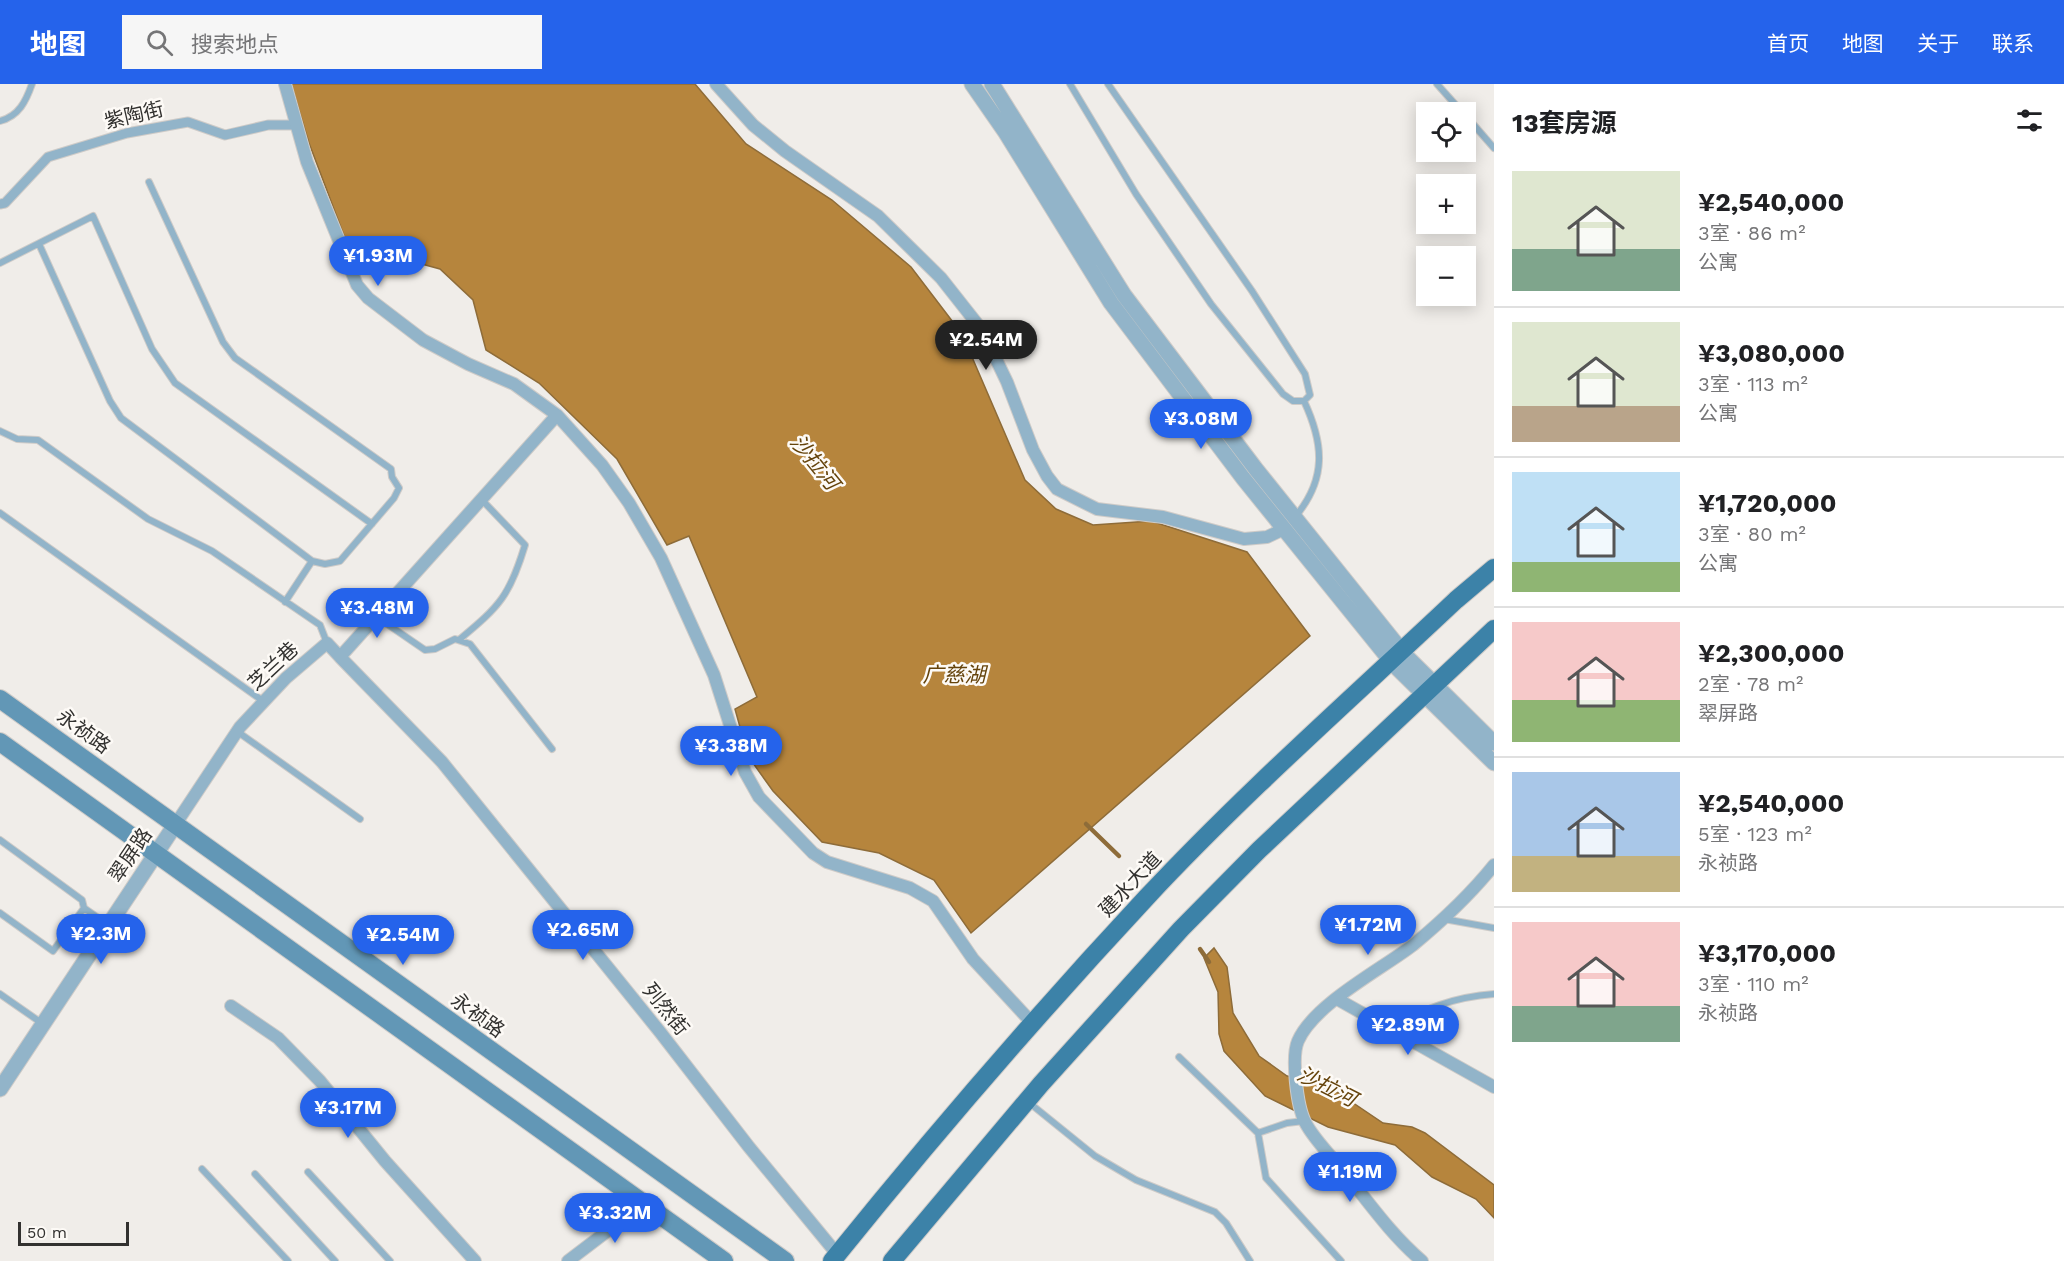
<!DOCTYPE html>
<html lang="zh">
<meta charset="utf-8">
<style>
:root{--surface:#fff;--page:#f6f6f6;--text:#202124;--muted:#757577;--line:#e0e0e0;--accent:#2563eb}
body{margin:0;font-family:"Work Sans","Noto Sans SC",sans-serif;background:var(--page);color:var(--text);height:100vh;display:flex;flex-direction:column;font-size:22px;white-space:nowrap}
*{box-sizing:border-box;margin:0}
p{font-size:20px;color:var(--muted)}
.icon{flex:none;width:33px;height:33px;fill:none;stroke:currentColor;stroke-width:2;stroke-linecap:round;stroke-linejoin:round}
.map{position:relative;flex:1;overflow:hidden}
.panel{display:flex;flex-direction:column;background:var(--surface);width:570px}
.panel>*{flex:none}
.fabs{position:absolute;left:1416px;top:18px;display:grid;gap:12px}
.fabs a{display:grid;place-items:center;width:60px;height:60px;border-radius:0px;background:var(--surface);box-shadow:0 3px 15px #0003;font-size:30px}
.scale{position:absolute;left:18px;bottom:15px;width:111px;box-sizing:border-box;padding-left:6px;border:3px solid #32312f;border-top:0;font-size:16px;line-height:21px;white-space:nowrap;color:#32312f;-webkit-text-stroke:4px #fdfaf6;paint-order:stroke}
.price{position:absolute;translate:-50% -51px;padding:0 14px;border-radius:21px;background:var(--accent);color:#fff;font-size:20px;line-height:39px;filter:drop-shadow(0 2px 3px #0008)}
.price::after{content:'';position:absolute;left:50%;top:36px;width:18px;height:14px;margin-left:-9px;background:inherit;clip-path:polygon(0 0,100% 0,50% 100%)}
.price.on{background:#222;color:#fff}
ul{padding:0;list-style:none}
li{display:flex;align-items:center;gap:18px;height:150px;padding:0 18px}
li+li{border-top:2px solid var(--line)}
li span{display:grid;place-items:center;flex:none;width:168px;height:120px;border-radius:0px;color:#555}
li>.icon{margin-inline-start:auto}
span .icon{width:72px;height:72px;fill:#fffc;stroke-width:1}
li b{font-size:26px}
h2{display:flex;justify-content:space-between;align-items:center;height:72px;padding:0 18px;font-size:26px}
header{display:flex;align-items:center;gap:36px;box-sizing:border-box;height:84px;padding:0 30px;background:var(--accent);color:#fff}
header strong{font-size:28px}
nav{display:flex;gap:33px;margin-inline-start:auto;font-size:21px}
.search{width:420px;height:54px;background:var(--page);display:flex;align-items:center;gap:15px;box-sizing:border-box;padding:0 21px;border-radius:0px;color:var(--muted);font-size:22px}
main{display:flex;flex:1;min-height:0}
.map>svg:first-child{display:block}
</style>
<header>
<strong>地图</strong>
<div class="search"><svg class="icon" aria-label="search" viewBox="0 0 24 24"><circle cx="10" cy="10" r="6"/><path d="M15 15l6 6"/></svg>搜索地点</div>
<nav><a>首页</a><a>地图</a><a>关于</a><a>联系</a></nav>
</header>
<main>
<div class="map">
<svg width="1494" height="1177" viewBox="0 0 1494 1177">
<rect width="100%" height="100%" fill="#f0ede9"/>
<path fill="#b6853d" stroke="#8e6c39" stroke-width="1.5" d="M 291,0 L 695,0 L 746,60 L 832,116 L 911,183 L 962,250 L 1025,396 L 1056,425 L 1093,441 L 1151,437 L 1247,468 L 1310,552 L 971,849 L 934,796 L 879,769 L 822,758 L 773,707 L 748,672 L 735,625 L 757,613 L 689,452 L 667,461 L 617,375 L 539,299 L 486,266 L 473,216 L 440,185 L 407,176 L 357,186 L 309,59 Z
M 1214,864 L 1227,883 L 1233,929 L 1259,972 L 1287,992 L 1322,998 L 1383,1039 L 1412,1043 L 1425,1049 L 1494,1101 L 1494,1134 L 1476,1115 L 1432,1093 L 1395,1061 L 1328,1043 L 1265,1012 L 1224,967 L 1219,950 L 1218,908 L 1204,874 Z"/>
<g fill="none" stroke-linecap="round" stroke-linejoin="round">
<path stroke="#8e6c39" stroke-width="4.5" d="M 1086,740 L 1119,772
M 1200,865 L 1209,878"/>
<defs>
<path id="service" d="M 1070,0 L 1136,110 L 1211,220 L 1283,310 L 1293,317 L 1304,317 L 1310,311 L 1305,290 L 1252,207 L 1108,0
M 1437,0 L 1462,28
M 1466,32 L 1494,64
M 0,37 C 19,32 26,17 32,0
M 39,160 L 110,317 L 121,334 L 312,477 L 325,480 L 340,477 L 394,414 L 399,404 L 392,393 L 391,385 L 235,274 L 223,258 L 149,98
M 0,179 L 93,132 L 152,265 L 175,299 L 372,440
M 0,347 L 17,355 L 38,356 L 148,435 L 212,467 L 320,541 L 327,559
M 0,429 L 263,617
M 1295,433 C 1327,395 1324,360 1304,317
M 285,518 L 312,477
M 377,533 L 425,566 L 435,565 L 455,555 L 470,560 L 552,665
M 460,555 C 500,522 510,511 525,461 L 482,416
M 238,648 L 360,735
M 0,756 L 82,816 L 84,824 L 108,841
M 0,829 L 53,867 L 84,824
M 1444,835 L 1494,844
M 0,910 L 43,940
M 1391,945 C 1424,924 1455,913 1494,910
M 1179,973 L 1258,1049 L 1266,1094 L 1341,1177
M 1027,1017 L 1095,1072 L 1136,1096 L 1215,1128 L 1226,1139 L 1250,1177
M 1258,1049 L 1287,1039 L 1304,1037
M 202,1085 L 288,1177
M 308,1088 L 390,1177
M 255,1090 L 335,1177"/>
<path id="pedestrian" d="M 0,120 L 5,119 L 48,73 L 127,49 L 188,38 L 225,51 L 268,41 L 296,41"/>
<path id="minor" d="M 285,0 L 307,78 L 357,201 L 368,214 L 423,256 L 468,280 L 514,300 L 557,331 L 602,381 L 629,419 L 661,474 L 714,591 L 745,688 L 759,713 L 813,769 L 827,778 L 910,804 L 933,817 L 973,875 L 1033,940
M 716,0 L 753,41 L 785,67 L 878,132 L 941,194 L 982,246 L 1007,298 L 1033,366 L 1047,392 L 1057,405 L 1097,425 L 1163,433 L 1244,455 L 1267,453 L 1284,445
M 340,573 L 442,678 L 660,948 L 749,1063 L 837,1170
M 175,741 L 240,643 L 286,594 L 327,559 L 340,573 L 557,331
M 1337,915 L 1494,1003
M 231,922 L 278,954 L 320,997 L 385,1077 L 475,1177
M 568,1177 L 643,1120
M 1422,1177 C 1391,1151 1367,1116 1341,1084 C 1329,1070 1313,1054 1305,1038 C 1297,1022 1291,973 1298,957 C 1314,920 1382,885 1413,861 C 1442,837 1470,811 1494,781"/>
<path id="tertiary" d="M 972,0 L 1006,49 L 1111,219 L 1243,394 L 1394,581 L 1494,679
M 992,0 L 1124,211 L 1255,384 L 1405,571 L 1494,659
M 0,1005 L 175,741"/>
<path id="secondary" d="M 0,615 L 785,1177
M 0,658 L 724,1177"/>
<path id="primary" d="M 832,1177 C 932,1053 1037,931 1146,814 C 1244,709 1352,614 1456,516 L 1494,484
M 892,1177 L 1041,1000 L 1181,845 L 1259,766 L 1494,545"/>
</defs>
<use href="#service" stroke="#cecbc8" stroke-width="8"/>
<use href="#pedestrian" stroke="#cecbc8" stroke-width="11"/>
<use href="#minor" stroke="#cecbc8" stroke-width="14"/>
<use href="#tertiary" stroke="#cecbc8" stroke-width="17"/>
<use href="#secondary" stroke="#cecbc8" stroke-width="20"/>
<use href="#primary" stroke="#cecbc8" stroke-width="20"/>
<use href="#service" stroke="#92b4c9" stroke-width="6"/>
<use href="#pedestrian" stroke="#92b4c9" stroke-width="9"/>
<use href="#minor" stroke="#92b4c9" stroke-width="12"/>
<use href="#tertiary" stroke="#92b4c9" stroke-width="15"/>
<use href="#secondary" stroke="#6297b6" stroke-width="18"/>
<use href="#primary" stroke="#3c82a8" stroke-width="18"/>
</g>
<g text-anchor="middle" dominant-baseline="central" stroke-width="5" stroke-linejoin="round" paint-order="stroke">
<g font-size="20" fill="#32312f" stroke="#fdfaf6">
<text transform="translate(134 31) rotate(-13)">紫陶街</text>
<text transform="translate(273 582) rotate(-43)">芝兰巷</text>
<text transform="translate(84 647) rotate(36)">永祯路</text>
<text transform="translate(130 771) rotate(-56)">翠屏路</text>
<text transform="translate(1130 800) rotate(-47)">建水大道</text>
<text transform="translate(666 925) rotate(51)">列然街</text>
<text transform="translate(478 931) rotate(36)">永祯路</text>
</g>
<g font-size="21" font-style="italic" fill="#65430b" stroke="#fdfaf6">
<text transform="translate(815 378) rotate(51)">沙拉河</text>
<text x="954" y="590">广慈湖</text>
<text transform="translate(1327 1002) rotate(27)">沙拉河</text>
</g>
</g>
</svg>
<div class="fabs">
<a><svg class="icon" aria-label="locate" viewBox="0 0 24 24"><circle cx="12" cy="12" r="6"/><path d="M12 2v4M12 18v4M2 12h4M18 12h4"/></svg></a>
<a>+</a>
<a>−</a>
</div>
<div class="scale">50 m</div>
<b class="price" style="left:378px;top:203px">¥1.93M</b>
<b class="price on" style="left:986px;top:287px">¥2.54M</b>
<b class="price" style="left:1201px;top:366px">¥3.08M</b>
<b class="price" style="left:377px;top:555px">¥3.48M</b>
<b class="price" style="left:731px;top:693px">¥3.38M</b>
<b class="price" style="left:1368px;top:872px">¥1.72M</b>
<b class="price" style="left:583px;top:877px">¥2.65M</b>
<b class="price" style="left:101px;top:881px">¥2.3M</b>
<b class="price" style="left:403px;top:882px">¥2.54M</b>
<b class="price" style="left:1408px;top:972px">¥2.89M</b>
<b class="price" style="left:348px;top:1055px">¥3.17M</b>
<b class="price" style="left:1350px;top:1119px">¥1.19M</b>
<b class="price" style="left:615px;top:1160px">¥3.32M</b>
</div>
<section class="panel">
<h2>13套房源<svg class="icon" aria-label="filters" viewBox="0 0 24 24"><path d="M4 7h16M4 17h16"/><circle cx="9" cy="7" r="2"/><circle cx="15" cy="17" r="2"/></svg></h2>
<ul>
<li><span style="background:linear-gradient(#dfe7d0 65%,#7fa58c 0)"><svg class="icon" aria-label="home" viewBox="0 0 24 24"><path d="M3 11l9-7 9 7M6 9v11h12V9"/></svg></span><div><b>¥2,540,000</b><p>3室 · 86 m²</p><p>公寓</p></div></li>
<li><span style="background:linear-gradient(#dfe7d0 70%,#b9a48a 0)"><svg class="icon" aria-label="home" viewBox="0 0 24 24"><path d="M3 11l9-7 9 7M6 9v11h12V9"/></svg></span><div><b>¥3,080,000</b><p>3室 · 113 m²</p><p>公寓</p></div></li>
<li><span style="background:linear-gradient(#bfe0f5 75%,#8fb573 0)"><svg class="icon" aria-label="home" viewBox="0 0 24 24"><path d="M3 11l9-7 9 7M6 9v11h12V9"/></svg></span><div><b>¥1,720,000</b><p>3室 · 80 m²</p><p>公寓</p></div></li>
<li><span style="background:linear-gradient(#f6c9c9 65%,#8fb573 0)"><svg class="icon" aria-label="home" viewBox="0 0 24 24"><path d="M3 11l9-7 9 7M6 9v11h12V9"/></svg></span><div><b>¥2,300,000</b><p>2室 · 78 m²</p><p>翠屏路</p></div></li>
<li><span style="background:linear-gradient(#a9c7e8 70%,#c2b280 0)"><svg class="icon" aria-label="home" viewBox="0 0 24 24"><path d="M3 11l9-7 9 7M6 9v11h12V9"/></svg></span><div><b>¥2,540,000</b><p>5室 · 123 m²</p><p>永祯路</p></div></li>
<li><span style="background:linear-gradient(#f6c9c9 70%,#7fa58c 0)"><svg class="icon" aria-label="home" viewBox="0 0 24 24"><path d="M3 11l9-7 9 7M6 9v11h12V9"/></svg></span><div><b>¥3,170,000</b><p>3室 · 110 m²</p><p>永祯路</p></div></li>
</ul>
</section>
</main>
